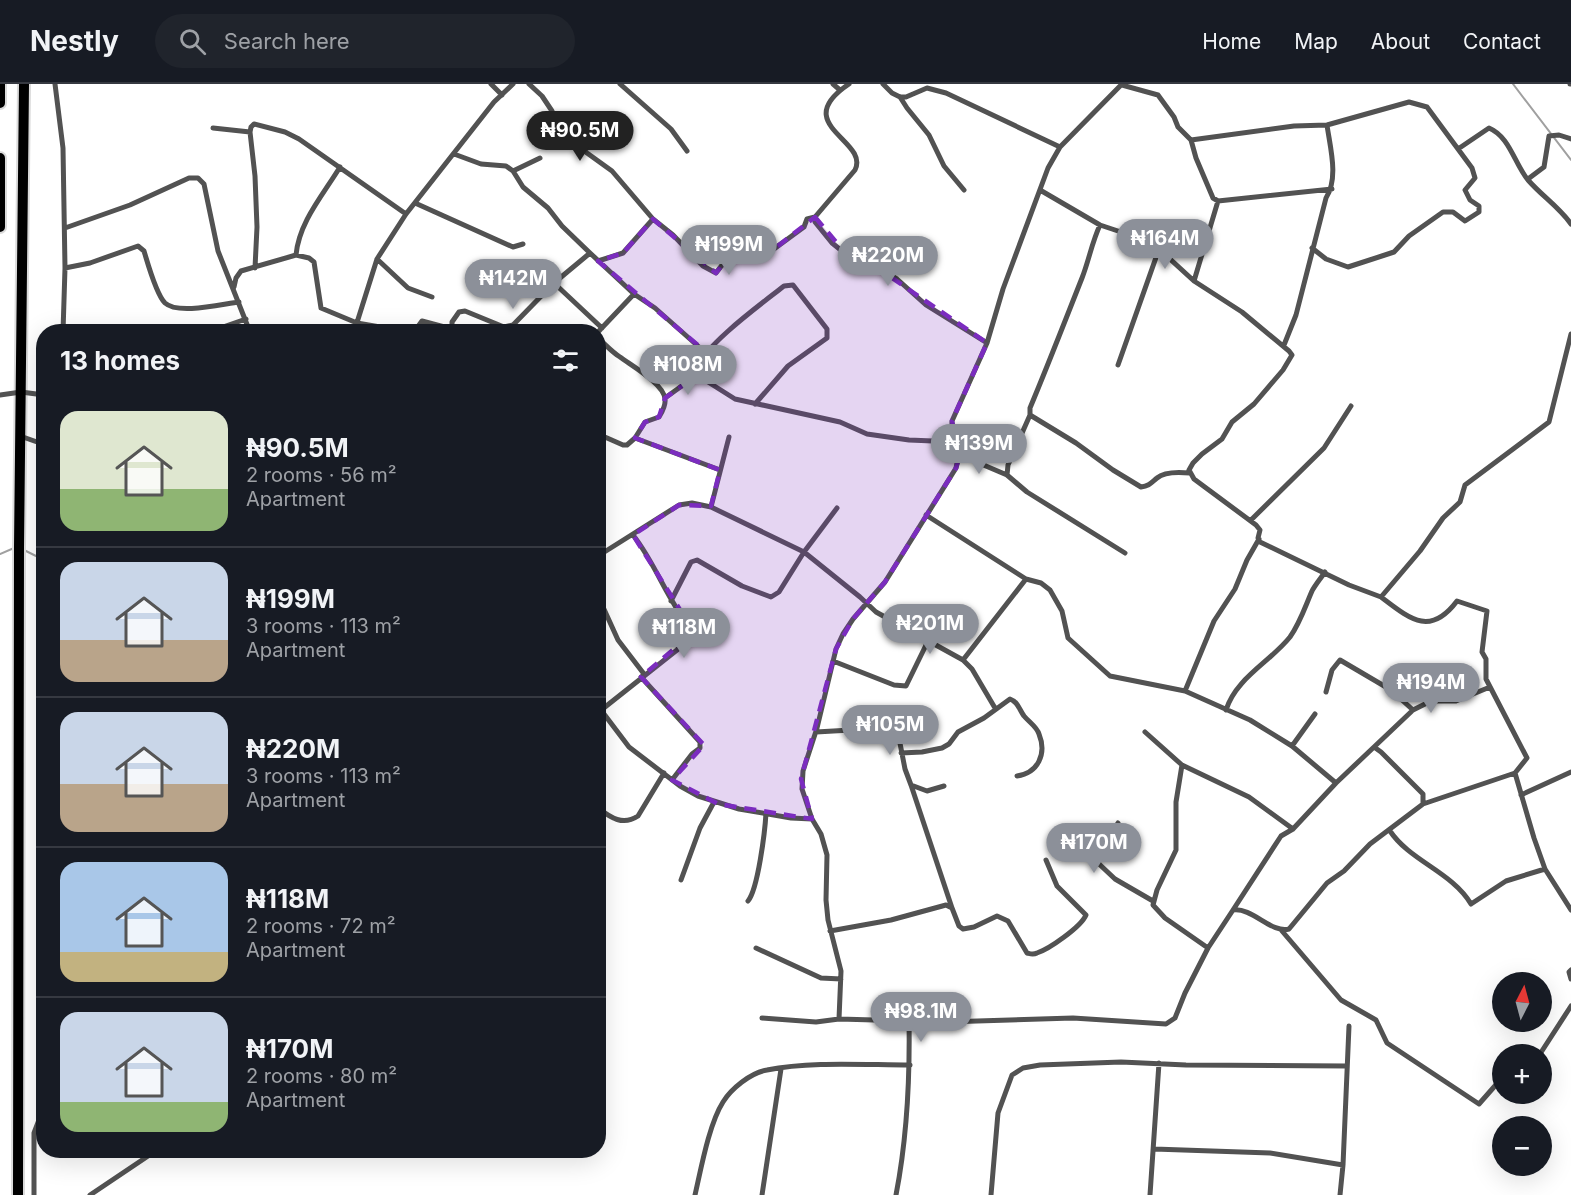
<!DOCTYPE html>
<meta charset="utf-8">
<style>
:root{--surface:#171b24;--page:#20242c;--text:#f1f3f6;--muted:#9ea1a6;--line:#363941;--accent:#8c9099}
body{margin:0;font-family:Inter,sans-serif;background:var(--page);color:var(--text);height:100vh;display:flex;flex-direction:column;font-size:22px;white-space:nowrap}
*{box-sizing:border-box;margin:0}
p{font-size:20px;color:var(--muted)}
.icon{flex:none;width:33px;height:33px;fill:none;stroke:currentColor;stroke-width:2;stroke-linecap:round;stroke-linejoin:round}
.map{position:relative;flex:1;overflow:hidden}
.side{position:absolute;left:36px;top:240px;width:570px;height:834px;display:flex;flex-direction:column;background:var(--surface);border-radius:24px;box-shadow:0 6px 24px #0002}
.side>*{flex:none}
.needle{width:39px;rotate:6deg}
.controls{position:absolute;left:1492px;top:888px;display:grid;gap:12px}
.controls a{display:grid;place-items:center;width:60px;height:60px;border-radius:50%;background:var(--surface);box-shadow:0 6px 24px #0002;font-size:30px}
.price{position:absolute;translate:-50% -51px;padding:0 14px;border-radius:21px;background:var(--accent);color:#fff;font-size:20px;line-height:39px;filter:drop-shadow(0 2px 3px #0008)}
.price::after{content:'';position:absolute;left:50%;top:36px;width:18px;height:14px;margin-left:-9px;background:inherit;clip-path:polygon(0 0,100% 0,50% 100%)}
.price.selected{background:#222;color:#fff}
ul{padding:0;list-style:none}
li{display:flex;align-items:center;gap:18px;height:150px;padding:0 24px}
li+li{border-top:2px solid var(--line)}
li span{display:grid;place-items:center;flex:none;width:168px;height:120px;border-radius:18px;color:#555}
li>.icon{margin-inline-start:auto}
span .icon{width:72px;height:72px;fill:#fffc;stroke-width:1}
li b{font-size:26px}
h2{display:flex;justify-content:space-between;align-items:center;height:72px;padding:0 24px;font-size:26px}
header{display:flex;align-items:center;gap:36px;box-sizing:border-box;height:84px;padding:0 30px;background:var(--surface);border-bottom:2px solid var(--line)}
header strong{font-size:28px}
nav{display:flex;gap:33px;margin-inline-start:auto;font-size:21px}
.search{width:420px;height:54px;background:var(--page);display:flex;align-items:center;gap:15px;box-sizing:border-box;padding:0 21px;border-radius:33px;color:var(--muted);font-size:22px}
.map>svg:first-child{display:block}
</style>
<header>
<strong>Nestly</strong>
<div class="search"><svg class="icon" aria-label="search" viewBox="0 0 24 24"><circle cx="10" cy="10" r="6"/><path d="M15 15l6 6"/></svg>Search here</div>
<nav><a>Home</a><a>Map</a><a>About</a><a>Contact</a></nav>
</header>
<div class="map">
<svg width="1571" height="1111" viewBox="0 0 1571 1111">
<rect width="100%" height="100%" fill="#fff"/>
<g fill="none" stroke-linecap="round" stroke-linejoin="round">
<path stroke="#a0a0a0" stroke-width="2" d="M 1513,0 L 1571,76
M 22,465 L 44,476
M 0,470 L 14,464"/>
<defs>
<path id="motorway" d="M 0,19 L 0,0
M 0,74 L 0,143
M 18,1111 L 19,463 L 24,0"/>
</defs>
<use href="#motorway" stroke="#dbdbdb" stroke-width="14"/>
<path stroke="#525252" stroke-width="5" d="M 55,0 L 63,64 L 65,184 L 63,248
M 491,0 L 502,11
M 529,0 L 542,12 L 552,27 L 561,45 L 567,48 L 587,69 L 612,87 L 653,135 L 673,151 L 703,182 L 716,189 L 735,164 L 748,163 L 774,165 L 804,143 L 807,135 L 815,133 L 855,86 C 870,56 788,41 849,0
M 620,0 L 671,45 L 687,67
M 833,0 L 840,6
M 883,0 L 892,9 L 900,13 L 906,13 L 927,4 L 946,9 L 1060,63
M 1570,0 L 1571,0
M 1122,1 L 1158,11 L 1174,33 L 1178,43 L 1191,56 L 1294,42 L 1327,41 L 1409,18 L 1427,23 L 1472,84 L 1475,94 L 1465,106 L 1470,116 L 1479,122 L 1479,128 L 1465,137 L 1453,128 L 1443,128 L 1409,152 L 1394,168 L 1348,183 L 1326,175 L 1312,164
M 900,13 L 907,24 L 929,51 L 944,82 L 964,106
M 213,44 L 250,48
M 1191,56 L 1196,74 L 1213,114 L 1218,117 L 1332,105
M 1458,65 L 1489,44 C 1510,53 1514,79 1528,96 C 1542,112 1559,123 1571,140
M 454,70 L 481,80 L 506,82 L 513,87 L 523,103 L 548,124 L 562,142 L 590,169 L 634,210 L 655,224 L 699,263 L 704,270
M 513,87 L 540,74
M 1528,95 L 1544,83 L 1549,52 L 1559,51 L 1571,55
M 1040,106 L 1100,141 L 1127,150 L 1159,165 L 1194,197 L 1242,228 L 1289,267 L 1292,271 L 1283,286 L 1254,320 L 1232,338 L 1222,355 L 1202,370 L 1193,379 L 1189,386 L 1194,395 L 1256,441 L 1260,446 L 1258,454 L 1260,458 L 1349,501 L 1381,513 L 1420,467 L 1443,434 L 1460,418 L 1465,401 L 1549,338 L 1571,250
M 415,119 L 513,163 L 523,160
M 815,133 L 815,138 L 832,159 L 847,171 L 876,183 L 897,195 L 926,221 L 987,259
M 1100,141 C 1092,158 1089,176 1082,194 C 1065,237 1048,281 1030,324 L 1030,331 L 1076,359 L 1113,386 L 1141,403 C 1149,402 1151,399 1157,394 C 1165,387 1180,388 1190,389
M 65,144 L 130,121 L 189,94 L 198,94 L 204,100 L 218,167 L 250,248
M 296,171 C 299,138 323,111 340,83
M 377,175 L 408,204 L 432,213
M 598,177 L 623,169 L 653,135
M 65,184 L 90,179 L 138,162 L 144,167 C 148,180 156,210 165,219 C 178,231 222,220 239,218
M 255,184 L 257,143 L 255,92 L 250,48 L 251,43 L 254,40 L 285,48 L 299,55 L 406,130
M 1194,197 L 1218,117
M 554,199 L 602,244
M 234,203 L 236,194 L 241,187 L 296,171 L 309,174 L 314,178 L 321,224 L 357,239 L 409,248
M 219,248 L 223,243 L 246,235
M 354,248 L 377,175 L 406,130 L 494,18 L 513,0
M 414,248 L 422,237 L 452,245
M 452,248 L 452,238 L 459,228 L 465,227 L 504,243 L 513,241 L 554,199 L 590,169
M 598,248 L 634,210
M 598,254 C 606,261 612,268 620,273 C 632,282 664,300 665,315 C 666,322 662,328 659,333 L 645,338 L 635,354 L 720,386
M 1284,261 L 1296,231 L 1326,114 C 1339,94 1330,63 1327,41
M 1118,281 L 1159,165
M 0,311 L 21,308 L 44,311
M 665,314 L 697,291
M 755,320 L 788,282 L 827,254 L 827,245 L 793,201 L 784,202 C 760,221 707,259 695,286 L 697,291 L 735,315 L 840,338 L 867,350 L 909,356 L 957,358
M 1030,331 L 1008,381 L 1007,391 L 1027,408 L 1125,469
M 598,350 L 623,361 L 627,361 L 635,354
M 20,352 L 40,359 L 44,364
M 960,371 L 1007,391
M 711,423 L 729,353
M 926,431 L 1026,495 L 1041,499 L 1050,506 L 1062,527 L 1068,554 L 1110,592 L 1185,607 L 1250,636 L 1292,662 L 1336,699
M 1251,436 L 1324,364 L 1351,322
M 598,472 L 679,421 L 692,419 L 711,423 L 804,468 L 860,513 L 876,528 L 963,576 L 972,585 L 995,624
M 598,512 L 618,556 L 644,590
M 1381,513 C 1410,535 1430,553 1457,517 L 1487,527 L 1482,568 L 1486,575 L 1486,595 L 1527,674 L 1515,689 L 1423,720
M 671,517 L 691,478 L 697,476 L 742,502 L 771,513 L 779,508 L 804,468 L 837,424
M 963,576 L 1026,495
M 833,577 L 894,601 L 906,602 L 928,557
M 641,593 L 700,658 L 700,664 L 692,670 L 672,696
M 1185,607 L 1214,537 L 1235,505 L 1247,476 L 1259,455
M 1326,608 L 1332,586 L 1340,576 L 1391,606 L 1413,626
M 601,626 L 629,663 L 680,702 L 698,712 L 739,725 L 791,734 L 812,735
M 1226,626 C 1236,594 1270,578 1290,553 C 1300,539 1305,523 1312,507 C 1315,501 1321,494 1325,488
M 600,627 L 677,566 L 691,550 L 691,545 C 667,516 656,480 633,451
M 816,648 L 886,644 L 898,649 L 905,685 L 911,701 L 927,707 L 944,702
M 1145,648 L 1182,681 L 1249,713 L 1293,745
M 1292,662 L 1315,630
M 1374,663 L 1413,626 L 1431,617 L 1456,617 L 1490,603
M 901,669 L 922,668 L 942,664 L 949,660 L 958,648 L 984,634 L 1010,615 C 1018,618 1019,625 1024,632 C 1029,638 1037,643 1039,650 C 1047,670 1038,689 1017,692
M 1182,681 L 1176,718 L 1176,766 L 1157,806 L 1153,821 L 1165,834 L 1208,864
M 1515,689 L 1534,754 L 1545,785 L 1571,826
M 911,701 L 952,824
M 1521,711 L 1571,688
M 598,724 C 611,734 623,742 638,732 L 664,689
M 1118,739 L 1098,770 L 1098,779 L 1115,795 L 1153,817
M 1390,747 C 1410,777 1452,788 1471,820 L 1506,797 L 1545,785
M 681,796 L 700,744 L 714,718
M 748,817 C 758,805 765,747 766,729
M 830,847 L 891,836 L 946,821 L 952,824 L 959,842 L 963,845 L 974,843 L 997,832 L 1008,837 L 1027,869 C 1031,870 1033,871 1037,869 C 1049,865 1081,843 1086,831 L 1057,802 L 1046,776
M 1282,847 L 1341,916 L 1376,936 L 1387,959 L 1479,1020 L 1501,995 L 1503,996
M 756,864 L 821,894 L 841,895
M 1571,886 L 1569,888 L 1571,895
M 762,934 L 816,938 L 839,935 L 945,938 L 1073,934 L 1166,940 L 1175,934 L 1185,909 L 1208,864 L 1233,826 C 1252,823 1272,850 1289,845 L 1327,799 L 1344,787 L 1370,760 L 1423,720 L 1423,710 L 1381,668 L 1374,663 L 1336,699 L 1293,745 L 1281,752 L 1233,826
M 839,935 L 841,887 L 828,836 L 826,816 L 827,771 L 821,750 L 812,735 L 802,705 L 803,687 L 817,644 L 836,565 L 843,550 L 853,535 L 885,498 L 956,384 C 963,358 951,358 952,337 L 987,259 L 1003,205 L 1048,84 L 1060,63 L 1122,0
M 1540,970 L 1571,922
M 1154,1065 L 1270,1069 L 1343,1081
M 34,1111 L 34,1049 L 44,1023
M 90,1111 L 157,1066
M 695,1111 C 701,1085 709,1040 723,1018 C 731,1005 750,989 767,986 C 810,977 865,981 910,981
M 762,1111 L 781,985
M 896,1111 C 907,1054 910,995 909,937
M 991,1111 L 998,1029 L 1012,991 L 1023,984 L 1040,981 L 1121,978 L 1186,981 L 1347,982
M 1150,1111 L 1159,979
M 1340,1111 L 1343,1081 L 1349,942"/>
<use href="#motorway" stroke="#000" stroke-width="10"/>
</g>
<path fill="#7b2cbf" fill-opacity="0.2" stroke="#7b2cbf" stroke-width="4.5" stroke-dasharray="12 8" stroke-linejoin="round" d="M 815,133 L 847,171 L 876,183 L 987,259 L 952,337 L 960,371 L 956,384 L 885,498 L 853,535 L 836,565 L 801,695 L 812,735 L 718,720 L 672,696 L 704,661 L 641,593 L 694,548 L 633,451 L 679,421 L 711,422 L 720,386 L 635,354 L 645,338 L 659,333 L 665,314 L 697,291 L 695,286 L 706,268 L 598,177 L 623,169 L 653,135 L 716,189 L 735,164 L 774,165 Z"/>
</svg>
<div class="controls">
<a><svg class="needle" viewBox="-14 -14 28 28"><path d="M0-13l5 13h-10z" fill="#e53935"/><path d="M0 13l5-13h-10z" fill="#9ea1a6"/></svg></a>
<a>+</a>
<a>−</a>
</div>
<b class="price selected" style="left:580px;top:78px">₦90.5M</b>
<b class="price" style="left:1165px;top:186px">₦164M</b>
<b class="price" style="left:729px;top:192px">₦199M</b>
<b class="price" style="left:888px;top:203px">₦220M</b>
<b class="price" style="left:513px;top:226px">₦142M</b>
<b class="price" style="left:688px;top:312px">₦108M</b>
<b class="price" style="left:979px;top:391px">₦139M</b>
<b class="price" style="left:930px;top:571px">₦201M</b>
<b class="price" style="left:684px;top:575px">₦118M</b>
<b class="price" style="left:1431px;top:630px">₦194M</b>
<b class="price" style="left:890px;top:672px">₦105M</b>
<b class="price" style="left:1094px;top:790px">₦170M</b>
<b class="price" style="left:921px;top:959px">₦98.1M</b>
<section class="side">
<h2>13 homes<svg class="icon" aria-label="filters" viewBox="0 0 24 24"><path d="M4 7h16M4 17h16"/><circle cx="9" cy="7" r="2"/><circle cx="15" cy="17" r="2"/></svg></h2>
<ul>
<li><span style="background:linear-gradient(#dfe7d0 65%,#8fb573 0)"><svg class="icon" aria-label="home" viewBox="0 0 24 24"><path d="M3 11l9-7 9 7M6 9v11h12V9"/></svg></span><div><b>₦90.5M</b><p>2 rooms · 56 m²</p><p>Apartment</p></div></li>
<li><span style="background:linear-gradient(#c9d6e8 65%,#b9a48a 0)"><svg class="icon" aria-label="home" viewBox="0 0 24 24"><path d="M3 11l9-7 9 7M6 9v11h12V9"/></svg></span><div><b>₦199M</b><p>3 rooms · 113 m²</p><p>Apartment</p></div></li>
<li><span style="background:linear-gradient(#c9d6e8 60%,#b9a48a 0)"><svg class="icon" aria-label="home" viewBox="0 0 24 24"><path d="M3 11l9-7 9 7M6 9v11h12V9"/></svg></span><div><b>₦220M</b><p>3 rooms · 113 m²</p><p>Apartment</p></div></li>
<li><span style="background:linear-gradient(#a9c7e8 75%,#c2b280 0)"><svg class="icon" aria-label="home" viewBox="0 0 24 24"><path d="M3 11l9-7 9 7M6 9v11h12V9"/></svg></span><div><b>₦118M</b><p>2 rooms · 72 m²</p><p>Apartment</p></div></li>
<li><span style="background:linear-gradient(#c9d6e8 75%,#8fb573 0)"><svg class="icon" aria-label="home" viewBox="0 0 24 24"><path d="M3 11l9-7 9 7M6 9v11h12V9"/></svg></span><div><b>₦170M</b><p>2 rooms · 80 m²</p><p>Apartment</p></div></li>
</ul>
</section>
</div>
